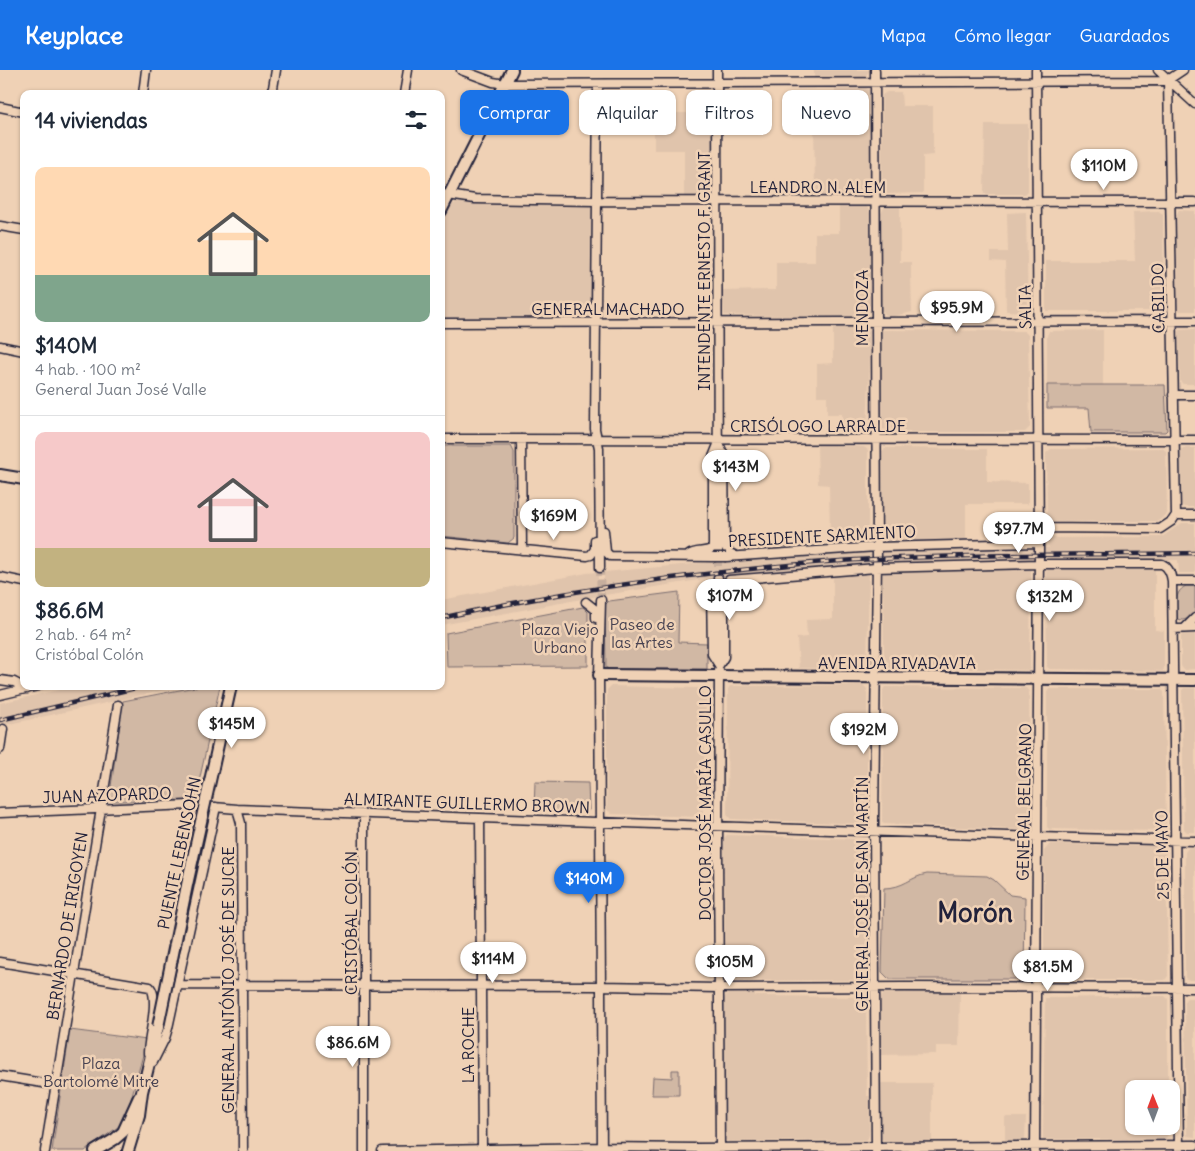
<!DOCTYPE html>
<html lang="es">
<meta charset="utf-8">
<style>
:root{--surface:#fff;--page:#f6f6f7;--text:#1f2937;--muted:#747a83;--line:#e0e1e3;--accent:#1a73e8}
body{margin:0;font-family:Delius,sans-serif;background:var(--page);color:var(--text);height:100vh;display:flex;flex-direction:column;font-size:19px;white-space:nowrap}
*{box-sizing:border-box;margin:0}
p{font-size:16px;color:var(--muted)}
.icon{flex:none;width:28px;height:28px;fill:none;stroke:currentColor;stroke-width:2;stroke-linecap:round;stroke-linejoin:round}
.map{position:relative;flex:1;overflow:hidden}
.sheet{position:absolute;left:20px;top:20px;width:425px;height:600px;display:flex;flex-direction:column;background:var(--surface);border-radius:10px;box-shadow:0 1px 4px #0004}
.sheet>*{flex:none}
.banner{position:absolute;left:460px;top:20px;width:475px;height:45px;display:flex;gap:10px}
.needle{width:32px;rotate:359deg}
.tools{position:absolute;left:1125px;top:1010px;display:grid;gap:10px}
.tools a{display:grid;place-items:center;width:55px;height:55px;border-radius:10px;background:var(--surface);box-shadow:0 1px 4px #0004;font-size:25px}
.price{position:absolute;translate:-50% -42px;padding:0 11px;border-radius:18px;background:#fff;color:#222;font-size:16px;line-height:32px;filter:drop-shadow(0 1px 2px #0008)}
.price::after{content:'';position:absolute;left:50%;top:30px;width:15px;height:11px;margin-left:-8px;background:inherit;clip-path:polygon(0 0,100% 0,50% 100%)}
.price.active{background:var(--accent);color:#fff}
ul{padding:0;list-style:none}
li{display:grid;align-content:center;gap:10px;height:265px;padding:0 15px}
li+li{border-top:1px solid var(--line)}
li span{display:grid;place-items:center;height:155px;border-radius:10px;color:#555}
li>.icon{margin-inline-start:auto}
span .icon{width:90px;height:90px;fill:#fffc;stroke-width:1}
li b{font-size:21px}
h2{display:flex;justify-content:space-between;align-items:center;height:60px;padding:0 15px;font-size:21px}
.tag{padding:0 18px;border-radius:10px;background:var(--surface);box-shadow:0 1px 4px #0004;font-size:18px;line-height:45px}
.tag.active{background:var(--accent);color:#fff}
header{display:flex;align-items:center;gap:30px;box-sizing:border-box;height:70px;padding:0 25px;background:var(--accent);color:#fff}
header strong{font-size:24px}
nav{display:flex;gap:28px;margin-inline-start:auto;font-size:18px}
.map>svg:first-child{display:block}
</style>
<header>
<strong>Keyplace</strong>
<nav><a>Mapa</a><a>Cómo llegar</a><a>Guardados</a></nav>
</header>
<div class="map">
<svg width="1195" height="1081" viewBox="0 0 1195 1081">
<rect width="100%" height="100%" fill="#efd1b5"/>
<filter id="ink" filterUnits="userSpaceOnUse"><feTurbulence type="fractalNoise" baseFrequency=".02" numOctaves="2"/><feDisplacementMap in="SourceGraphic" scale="10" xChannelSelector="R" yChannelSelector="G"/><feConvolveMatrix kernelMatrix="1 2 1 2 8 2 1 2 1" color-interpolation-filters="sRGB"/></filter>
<g filter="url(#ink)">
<path fill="#e0c4ac" d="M 814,0 L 869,0 L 869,1 L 865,7 L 862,8 L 814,8 Z
M 835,17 L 865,17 L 871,21 L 870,121 L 869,125 L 865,127 L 815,126 L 814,47 L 835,46 Z
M 887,22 L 901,22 L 902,36 L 933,36 L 933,85 L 923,86 L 923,123 L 886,124 L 882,121 L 882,25 Z
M 668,43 L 713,43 L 713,119 L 707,127 L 684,127 L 684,80 L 654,80 L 654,62 L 668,62 Z
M 985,54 L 1028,54 L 1028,121 L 1025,124 L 984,124 Z
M 462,130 L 516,135 L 585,135 L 591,137 L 593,141 L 591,244 L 585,248 L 441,249 L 441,157 L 451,136 L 458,131 Z
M 839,136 L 864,136 L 867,137 L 870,143 L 870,242 L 863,247 L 724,245 L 722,221 L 776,220 L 776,192 L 815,192 L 815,163 L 839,163 Z
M 888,136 L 900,136 L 900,192 L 911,192 L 911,205 L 912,242 L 890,247 L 886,245 L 881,240 L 880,145 L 884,138 Z
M 1179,140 L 1195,141 L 1195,241 L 1179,241 L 1178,238 L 1176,145 Z
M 1159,141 L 1163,145 L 1164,239 L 1161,241 L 1046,241 L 1046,191 L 1135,191 L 1133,142 Z
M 1026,142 L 1028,239 L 1027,242 L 1006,241 L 1005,192 L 991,191 L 991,182 L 1008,182 L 1007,143 Z
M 833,257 L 867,257 L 871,261 L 867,360 L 864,363 L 842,363 L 842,344 L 827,344 L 827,326 L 817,326 L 817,294 L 833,293 Z
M 1195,259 L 1195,314 L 1183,314 L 1180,311 L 1179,262 L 1180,260 Z
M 883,260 L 1024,261 L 1028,265 L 1030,357 L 1025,362 L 887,362 L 882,359 L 881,261 Z
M 1103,260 L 1103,315 L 1047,315 L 1047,266 L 1049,261 Z
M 817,374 L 864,377 L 868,380 L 868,469 L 865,473 L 856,473 L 856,464 L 830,464 L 829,415 L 818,414 Z
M 886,378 L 987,379 L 987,412 L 1028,413 L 1028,434 L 966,434 L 966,471 L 888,473 L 883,469 L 882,381 Z
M 1162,378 L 1166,381 L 1167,444 L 1158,451 L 1050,452 L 1047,448 L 1046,383 L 1051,379 Z
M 1183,378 L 1195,378 L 1195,437 L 1184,437 L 1180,433 L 1180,381 Z
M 1182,453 L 1195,453 L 1195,503 L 1179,503 L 1178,490 L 1049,492 L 1049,487 L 1035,488 L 1034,490 L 867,494 L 711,508 L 605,525 L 604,520 L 598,521 L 598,526 L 441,555 L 441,530 L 587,503 L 598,502 L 598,509 L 604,509 L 604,502 L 793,485 L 865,481 L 1027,476 L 1049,478 L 1047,468 L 1162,467 Z
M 1029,497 L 1031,500 L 1030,599 L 1028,600 L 888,598 L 884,593 L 883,504 L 887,500 Z
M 1153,498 L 1155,500 L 1155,560 L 1164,561 L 1164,598 L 1163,601 L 1050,599 L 1047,597 L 1046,502 L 1048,499 Z
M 866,501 L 869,504 L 867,595 L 864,598 L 799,598 L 797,568 L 807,567 L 806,550 L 833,549 L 833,503 Z
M 1184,564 L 1195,564 L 1195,599 L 1184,600 L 1181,596 L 1181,566 Z
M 863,615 L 867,619 L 867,752 L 865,754 L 731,749 L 727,745 L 728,619 L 730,616 Z
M 77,616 L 184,616 L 0,656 L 0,633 Z
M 611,616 L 699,618 L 706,628 L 703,743 L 700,747 L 612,744 L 607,740 L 607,620 Z
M 885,617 L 1026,618 L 1029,622 L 1031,757 L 1029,760 L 884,754 L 882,752 L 883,620 Z
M 1184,618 L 1195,618 L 1195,762 L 1187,762 L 1184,759 L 1182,620 Z
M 1050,619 L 1161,619 L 1164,622 L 1166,758 L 1163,761 L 1049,759 L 1047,757 L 1047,622 Z
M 727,765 L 864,769 L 866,772 L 868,906 L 864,910 L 729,911 L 725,907 L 724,768 Z
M 1050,774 L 1162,776 L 1166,780 L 1168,906 L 1165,910 L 1047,910 L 1044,907 L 1044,781 Z
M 1188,778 L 1195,778 L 1195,910 L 1189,910 L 1185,908 L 1185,782 Z
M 889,922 L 960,922 L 959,976 L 936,976 L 936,984 L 879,985 L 880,929 L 884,923 Z
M 728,923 L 755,923 L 755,926 L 866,927 L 867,1026 L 870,1026 L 869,1065 L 867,1070 L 730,1072 L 725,1070 L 722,930 Z
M 1165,926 L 1168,929 L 1168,1019 L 1134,1019 L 1134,1056 L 1168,1056 L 1168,1065 L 1165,1069 L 1043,1069 L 1045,928 Z
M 1187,928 L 1195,928 L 1195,1067 L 1187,1066 L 1185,930 Z
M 878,1013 L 932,1013 L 932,1071 L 888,1072 L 884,1071 L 879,1067 Z
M 1005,1047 L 1026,1047 L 1025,1070 L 1021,1072 L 1005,1072 Z"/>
<path fill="#d1b8a4" stroke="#7a6d70" d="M 1047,315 L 1165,315 L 1167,360 L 1165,362 L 1091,362 L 1089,338 L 1047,338 Z
M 441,376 L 511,376 L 514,382 L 514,468 L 508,473 L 441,466 Z
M 1186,516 L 1195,516 L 1195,544 C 1188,547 1186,552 1177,549 C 1177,537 1173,522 1186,516 Z
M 679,522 L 678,572 L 707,573 L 707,599 L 611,599 L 606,598 L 605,535 L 609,531 Z
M 583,537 L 588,542 L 588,596 L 447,597 L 446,563 Z
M 200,616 L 220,616 L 195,730 L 109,731 L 123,631 Z
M 535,712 L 588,713 L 589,740 L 585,742 L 534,740 Z
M 927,804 L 987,806 L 994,810 L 1010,825 L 1025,827 L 1024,909 L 889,909 L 882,902 L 884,818 C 904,818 910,807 927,804 Z
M 70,960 L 147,970 L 128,1040 L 122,1054 L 85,1081 L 52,1081 Z
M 672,1000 L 679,1000 L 679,1025 L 652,1025 L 653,1007 L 672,1008 Z"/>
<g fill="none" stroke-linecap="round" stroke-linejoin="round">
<path stroke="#c6ae9d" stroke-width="8" stroke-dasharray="8 4" stroke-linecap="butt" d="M 600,498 L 601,530
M 718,508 L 718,483"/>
<defs>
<path id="minor" d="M 461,0 L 493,12 L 505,14 L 1163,11 L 1168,10 L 1183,0
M 717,0 L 718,483
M 875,0 L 877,489 L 874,753 L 876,1081
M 1158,0 L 1195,34
M 1168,10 L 1176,445
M 598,14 L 595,359 L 599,378 L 600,498
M 143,24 L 146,0
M 272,24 L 276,0
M 404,24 L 408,0
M 0,37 L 24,42
M 441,124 L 475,129 L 596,131 L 1195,132
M 0,156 L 24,160
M 441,253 L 1195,251
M 0,276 L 24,281
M 1173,325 L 1195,325
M 441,369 L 1195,370
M 521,369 L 522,480
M 720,376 L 724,386 L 725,476 L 728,482 L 736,486
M 1176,445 L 1195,445
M 1039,458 L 1160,459 L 1172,451 L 1176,445
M 604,461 L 606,482 L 610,486 L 714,487
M 441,472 L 587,486 L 591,485 L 595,479 L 595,470
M 689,485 C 696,479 708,484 713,477 L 713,387 L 717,377
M 726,487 L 877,477 L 1039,473
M 0,507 L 24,512
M 718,508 L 719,589
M 1172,511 L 1195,511
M 711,515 L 712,584 L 719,595
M 601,530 L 599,605 L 602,1081
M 586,532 L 596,540 L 596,548
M 1185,558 L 1195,548
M 1173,559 L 1195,558
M 719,595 L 724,587 L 724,516 L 729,510 L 876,498 L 1039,494 L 1162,494 C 1169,497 1171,504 1172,511 L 1179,1081
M 719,601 L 718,780 L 720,1081
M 0,610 L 14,612 L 27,619
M 0,625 L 38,616
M 0,679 L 3,659
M 237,739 L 241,753 L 243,1081
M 0,743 L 191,735 L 237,739 L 480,748 L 1037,767 L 1195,771
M 480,748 L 482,1081
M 0,892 L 150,917 C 160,929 148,968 148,983
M 177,915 L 600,916 L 719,918 L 905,917 L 1195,918
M 153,992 L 165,968 L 168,958 L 216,737
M 0,1006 L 55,1015
M 45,1081 L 118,635
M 364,1081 L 364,744
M 382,1081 L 602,1077 L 696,1078 L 1195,1075
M 1035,1081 L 1039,480 L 1036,0"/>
<path id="major" d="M 441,141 L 512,0
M 0,405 L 24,409
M 599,605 L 1195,610
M 95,1081 L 115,1069 L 123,1062 L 139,1027
M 128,1081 L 139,1045 L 142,1022 L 158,957"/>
</defs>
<use href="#minor" stroke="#22223b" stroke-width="11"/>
<use href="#major" stroke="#22223b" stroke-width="14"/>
<use href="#minor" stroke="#efd1b5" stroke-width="8"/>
<use href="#major" stroke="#efd1b5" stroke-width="10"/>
<defs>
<path id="rail" d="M 441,548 C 534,527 629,512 723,502 C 775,496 827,491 879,489 C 984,484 1090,485 1195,483
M 0,650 L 144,616"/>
</defs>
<use href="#rail" stroke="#22223b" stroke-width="4.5"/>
<use href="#rail" stroke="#efd1b5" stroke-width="2.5" stroke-dasharray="8" stroke-linecap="butt"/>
<defs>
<path id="minor-bridge" d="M 714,487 L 726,487"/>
<path id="major-bridge" d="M 158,957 L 187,815 L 231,616"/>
</defs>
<use href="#minor-bridge" stroke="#22223b" stroke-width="11" stroke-linecap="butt"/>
<use href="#major-bridge" stroke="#22223b" stroke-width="14" stroke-linecap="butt"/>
<use href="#minor-bridge" stroke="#efd1b5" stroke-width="8"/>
<use href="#major-bridge" stroke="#efd1b5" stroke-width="10"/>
</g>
</g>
<g text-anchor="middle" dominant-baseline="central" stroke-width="5" stroke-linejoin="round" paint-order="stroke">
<g font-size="16" fill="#22223b" stroke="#efd1b5">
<text x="818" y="117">LEANDRO N. ALEM</text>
<text transform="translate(704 201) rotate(-90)">INTENDENTE ERNESTO F. GRANT</text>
<text transform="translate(1158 228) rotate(-91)">CABILDO</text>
<text transform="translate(1025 237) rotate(-91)">SALTA</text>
<text transform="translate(862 238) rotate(-90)">MENDOZA</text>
<text x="608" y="239">GENERAL MACHADO</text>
<text x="818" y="356">CRISÓLOGO LARRALDE</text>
<text transform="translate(822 466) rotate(-3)">PRESIDENTE SARMIENTO</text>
<text x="897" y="593">AVENIDA RIVADAVIA</text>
<text transform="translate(107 725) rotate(-2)">JUAN AZOPARDO</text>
<text transform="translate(1024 732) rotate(-89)">GENERAL BELGRANO</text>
<text transform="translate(467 733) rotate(2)">ALMIRANTE GUILLERMO BROWN</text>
<text transform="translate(705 733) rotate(-90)">DOCTOR JOSÉ MARÍA CASULLO</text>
<text transform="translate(179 783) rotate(-78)">PUENTE LEBENSOHN</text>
<text transform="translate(1162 785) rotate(-91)">25 DE MAYO</text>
<text transform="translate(862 824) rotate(-90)">GENERAL JOSÉ DE SAN MARTÍN</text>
<text transform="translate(351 853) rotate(-90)">CRISTÓBAL COLÓN</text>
<text transform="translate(67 856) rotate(-81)">BERNARDO DE IRIGOYEN</text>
<text transform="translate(228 910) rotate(-90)">GENERAL ANTÓNIO JOSÉ DE SUCRE</text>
<text transform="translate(468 975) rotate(-90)">LA ROCHE</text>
</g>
<g font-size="16" fill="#454050" stroke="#efd1b5">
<text x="642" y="554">Paseo de<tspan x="642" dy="18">las Artes</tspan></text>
<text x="560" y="559">Plaza Viejo<tspan x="560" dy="18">Urbano</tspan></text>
<text x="101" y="993">Plaza<tspan x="101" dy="18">Bartolomé Mitre</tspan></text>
</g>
<g font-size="26" font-weight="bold" fill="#22223b" stroke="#efd1b5">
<text x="975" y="842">Morón</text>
</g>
</g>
</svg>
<div class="tools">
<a><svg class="needle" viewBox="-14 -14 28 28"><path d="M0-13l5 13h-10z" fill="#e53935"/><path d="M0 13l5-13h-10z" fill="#747a83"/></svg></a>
</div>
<b class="price" style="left:1104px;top:121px">$110M</b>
<b class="price" style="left:957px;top:263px">$95.9M</b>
<b class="price" style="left:736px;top:422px">$143M</b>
<b class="price" style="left:554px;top:471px">$169M</b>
<b class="price" style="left:1019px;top:484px">$97.7M</b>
<b class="price" style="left:730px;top:551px">$107M</b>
<b class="price" style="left:1050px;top:552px">$132M</b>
<b class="price" style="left:232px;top:679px">$145M</b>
<b class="price" style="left:864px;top:685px">$192M</b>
<b class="price active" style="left:589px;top:834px">$140M</b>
<b class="price" style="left:493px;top:914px">$114M</b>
<b class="price" style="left:730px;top:917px">$105M</b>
<b class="price" style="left:1048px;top:922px">$81.5M</b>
<b class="price" style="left:353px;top:998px">$86.6M</b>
<div class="banner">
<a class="tag active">Comprar</a>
<a class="tag">Alquilar</a>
<a class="tag">Filtros</a>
<a class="tag">Nuevo</a>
</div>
<section class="sheet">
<h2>14 viviendas<svg class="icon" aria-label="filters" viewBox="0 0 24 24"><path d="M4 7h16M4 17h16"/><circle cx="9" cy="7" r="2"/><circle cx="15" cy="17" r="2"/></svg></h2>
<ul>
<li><span style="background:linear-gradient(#ffd9b3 70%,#7fa58c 0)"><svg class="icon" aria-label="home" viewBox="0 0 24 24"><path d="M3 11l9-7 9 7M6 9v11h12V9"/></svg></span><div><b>$140M</b><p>4 hab. · 100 m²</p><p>General Juan José Valle</p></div></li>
<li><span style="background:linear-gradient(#f6c9c9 75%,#c2b280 0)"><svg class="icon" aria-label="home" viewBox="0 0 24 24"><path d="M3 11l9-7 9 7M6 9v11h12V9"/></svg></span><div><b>$86.6M</b><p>2 hab. · 64 m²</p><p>Cristóbal Colón</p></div></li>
</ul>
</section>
</div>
